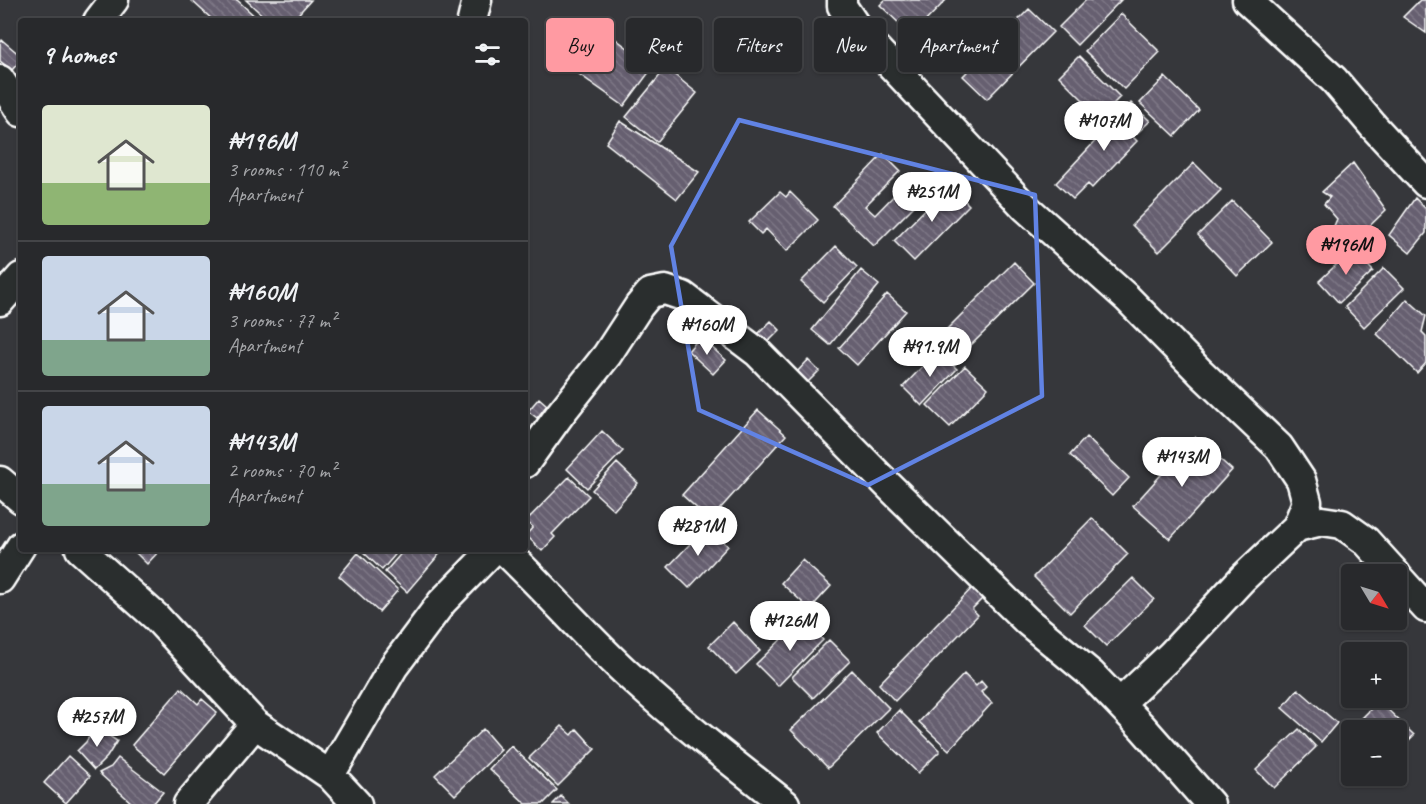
<!DOCTYPE html>
<meta charset="utf-8">
<style>
:root{--surface:#28292c;--page:#303134;--text:#f1f3f6;--muted:#a5a6a9;--line:#444548;--accent:#ff9aa2}
body{margin:0;font-family:Caveat,sans-serif;background:var(--page);color:var(--text);height:100vh;display:flex;flex-direction:column;font-size:22px;white-space:nowrap}
*{box-sizing:border-box;margin:0}
p{font-size:20px;color:var(--muted)}
.icon{flex:none;width:33px;height:33px;fill:none;stroke:currentColor;stroke-width:2;stroke-linecap:round;stroke-linejoin:round}
.map{position:relative;flex:1;overflow:hidden}
.panel{position:absolute;left:18px;top:18px;width:510px;height:534px;display:flex;flex-direction:column;background:var(--surface);border-radius:6px;box-shadow:0 2px 4px #0004,0 0 0 2px var(--line)}
.panel>*{flex:none}
.banner{position:absolute;left:546px;top:18px;width:570px;height:54px;display:flex;gap:12px}
.needle{width:39px;rotate:128deg}
.controls{position:absolute;left:1341px;top:564px;display:grid;gap:12px}
.controls a{display:grid;place-items:center;width:66px;height:66px;border-radius:6px;background:var(--surface);box-shadow:0 2px 4px #0004,0 0 0 2px var(--line);font-size:30px}
.price{position:absolute;translate:-50% -51px;padding:0 14px;border-radius:21px;background:#fff;color:#222;font-size:20px;line-height:39px;filter:drop-shadow(0 2px 3px #0008)}
.price::after{content:'';position:absolute;left:50%;top:36px;width:18px;height:14px;margin-left:-9px;background:inherit;clip-path:polygon(0 0,100% 0,50% 100%)}
.price.active{background:var(--accent);color:#111}
ul{padding:0;list-style:none}
li{display:flex;align-items:center;gap:18px;height:150px;padding:0 24px}
li+li{border-top:2px solid var(--line)}
li span{display:grid;place-items:center;flex:none;width:168px;height:120px;border-radius:6px;color:#555}
li>.icon{margin-inline-start:auto}
span .icon{width:72px;height:72px;fill:#fffc;stroke-width:1}
li b{font-size:26px}
h2{display:flex;justify-content:space-between;align-items:center;height:72px;padding:0 24px;font-size:26px}
.chip{padding:0 21px;border-radius:6px;background:var(--surface);box-shadow:0 2px 4px #0004,0 0 0 2px var(--line);font-size:21px;line-height:54px}
.chip.active{background:var(--accent);color:#111}
.map>svg:first-child{display:block}
</style>
<div class="map">
<svg width="1426" height="804" viewBox="0 0 1426 804">
<defs>
<pattern id="building-back-hatch" width="6" height="6" patternUnits="userSpaceOnUse" patternTransform="scale(1.5)"><rect width="6" height="6" fill="#665f70"/><path d="M-1 5l2 2M0 0l6 6M5-1l2 2" fill="none" stroke="#7d7785"/></pattern>
</defs>
<rect width="100%" height="100%" fill="#36373b"/>
<filter id="ink" filterUnits="userSpaceOnUse"><feTurbulence type="fractalNoise" baseFrequency=".0167" numOctaves="2"/><feDisplacementMap in="SourceGraphic" scale="12" xChannelSelector="R" yChannelSelector="G"/><feConvolveMatrix kernelMatrix="1 2 1 2 8 2 1 2 1" color-interpolation-filters="sRGB"/></filter>
<g filter="url(#ink)">
<path fill="url(#building-back-hatch)" stroke="#fff" stroke-width="1.5" d="M 191,0 L 237,0 L 260,21 L 214,21 Z
M 246,0 L 311,0 L 292,21 L 269,21 Z
M 885,0 L 946,0 L 917,30 L 909,23 L 904,28 L 880,5 Z
M 1086,0 L 1121,0 L 1077,45 L 1059,27 Z
M 1420,0 L 1426,0 L 1426,33 L 1403,17 Z
M 1029,9 L 1053,32 L 987,99 L 963,76 Z
M 1121,14 L 1160,52 L 1124,89 L 1085,51 Z
M 609,34 L 653,67 L 624,106 L 579,74 Z
M 2,40 L 21,56 L 21,60 L 12,70 L 0,61 L 0,43 Z
M 1079,56 L 1120,97 L 1100,117 L 1059,76 Z
M 666,68 L 697,93 L 657,142 L 626,117 Z
M 1165,77 L 1199,110 L 1175,136 L 1140,103 Z
M 1131,103 L 1150,121 L 1133,137 L 1137,141 L 1092,188 L 1088,184 L 1073,199 L 1056,183 Z
M 620,121 L 699,172 L 677,199 L 606,143 Z
M 883,154 L 900,171 L 865,206 L 875,215 L 909,180 L 925,195 L 874,246 L 833,206 Z
M 1194,163 L 1221,190 L 1159,252 L 1132,225 Z
M 1353,163 L 1386,210 L 1344,251 L 1331,233 L 1337,219 L 1324,204 L 1330,197 L 1322,192 Z
M 949,185 L 969,205 L 914,261 L 894,241 Z
M 780,192 L 786,197 L 790,192 L 818,220 L 787,251 L 766,229 L 761,234 L 749,222 Z
M 1415,198 L 1426,209 L 1426,233 L 1410,253 L 1389,235 Z
M 1232,201 L 1272,242 L 1237,276 L 1198,235 Z
M 836,246 L 857,267 L 823,302 L 801,282 Z
M 1353,249 L 1373,271 L 1339,303 L 1319,281 Z
M 1014,262 L 1034,283 L 965,351 L 945,331 Z
M 1384,268 L 1404,288 L 1364,327 L 1345,307 Z
M 861,270 L 879,285 L 830,345 L 812,330 Z
M 887,294 L 906,311 L 857,365 L 839,348 Z
M 1407,299 L 1426,316 L 1422,332 L 1426,336 L 1426,363 L 1417,373 L 1377,334 Z
M 771,321 L 780,330 L 766,344 L 757,335 Z
M 700,337 L 726,360 L 713,374 L 688,351 Z
M 937,351 L 957,369 L 922,406 L 903,387 Z
M 808,360 L 819,371 L 808,382 L 797,372 Z
M 965,366 L 988,388 L 950,427 L 927,405 Z
M 539,398 L 547,405 L 537,418 L 528,411 Z
M 758,410 L 786,435 L 710,520 L 682,495 Z
M 602,431 L 623,451 L 587,488 L 567,469 Z
M 1086,437 L 1129,478 L 1112,496 L 1070,455 Z
M 1195,437 L 1232,470 L 1170,539 L 1133,506 Z
M 617,463 L 638,483 L 614,510 L 592,490 Z
M 569,477 L 589,496 L 552,534 L 555,537 L 542,551 L 526,535 L 533,527 L 526,521 Z
M 1092,518 L 1128,554 L 1070,613 L 1034,577 Z
M 707,526 L 728,546 L 689,588 L 668,567 Z
M 132,549 L 161,549 L 147,564 Z
M 360,549 L 400,549 L 382,570 Z
M 405,549 L 443,550 L 407,592 L 385,572 Z
M 358,553 L 398,590 L 379,612 L 339,576 Z
M 802,560 L 831,586 L 810,609 L 781,583 Z
M 1133,578 L 1154,599 L 1106,646 L 1085,625 Z
M 973,587 L 984,597 L 972,609 L 978,615 L 895,701 L 879,684 Z
M 802,619 L 823,640 L 778,686 L 756,664 Z
M 733,622 L 760,651 L 736,674 L 709,646 Z
M 829,640 L 850,661 L 813,698 L 792,677 Z
M 852,670 L 889,708 L 828,768 L 791,730 Z
M 964,674 L 976,686 L 981,681 L 986,687 L 981,692 L 992,703 L 949,750 L 919,722 Z
M 181,688 L 198,704 L 202,699 L 217,712 L 164,773 L 132,745 Z
M 1298,689 L 1337,723 L 1321,742 L 1282,708 Z
M 1379,701 L 1414,735 L 1396,753 L 1396,730 L 1351,729 Z
M 899,710 L 940,751 L 918,773 L 877,733 Z
M 562,726 L 572,735 L 577,729 L 595,749 L 558,786 L 529,758 Z
M 95,727 L 117,741 L 107,757 L 94,770 L 77,751 L 86,742 Z
M 483,729 L 501,750 L 455,795 L 435,775 Z
M 1299,729 L 1316,747 L 1274,788 L 1256,770 Z
M 511,746 L 557,790 L 543,804 L 526,804 L 489,769 Z
M 68,756 L 90,776 L 66,803 L 44,783 Z
M 118,758 L 163,792 L 153,804 L 133,804 L 99,773 L 111,767 Z
M 561,796 L 569,804 L 553,804 Z"/>
<g fill="none" stroke-linecap="round" stroke-linejoin="round">
<defs>
<path id="minor" d="M 842,0 L 842,6 L 859,31 L 1025,207 L 1127,298 L 1200,372 L 1279,447 L 1301,480 L 1307,502 L 1297,527
M 1247,0 L 1334,80 L 1374,127 L 1426,183
M 98,21 L 114,0
M 472,21 L 477,0
M 0,80 L 21,112
M 0,301 L 21,277
M 525,463 L 561,413 L 607,355 L 639,306 L 650,293 L 665,290 L 683,296 L 757,352 L 888,485 L 1027,621 L 1091,674 L 1142,727 L 1210,804
M 0,481 L 21,499
M 80,549 L 156,617 L 255,724 L 330,775 L 357,804
M 503,549 C 548,591 587,638 633,679 C 681,723 733,763 785,804
M 1396,575 L 1426,608
M 0,579 L 21,546
M 1120,703 L 1171,655 L 1243,578 L 1297,527 L 1322,521 L 1342,524 L 1366,541 L 1396,574
M 330,775 L 394,666 L 442,602 L 494,549
M 188,804 L 255,724"/>
</defs>
<use href="#minor" stroke="#fff" stroke-width="33"/>
<use href="#minor" stroke="#2a2d2e" stroke-width="28"/>
</g>
</g>
<path fill="none" stroke="#6183e4" stroke-width="4.5" stroke-linejoin="round" d="M 739,120 L 1035,195 L 1042,396 L 868,485 L 699,410 L 671,246 Z"/>
</svg>
<div class="controls">
<a><svg class="needle" viewBox="-14 -14 28 28"><path d="M0-13l5 13h-10z" fill="#e53935"/><path d="M0 13l5-13h-10z" fill="#a5a6a9"/></svg></a>
<a>+</a>
<a>−</a>
</div>
<b class="price" style="left:1104px;top:152px">₦107M</b>
<b class="price" style="left:932px;top:223px">₦251M</b>
<b class="price active" style="left:1346px;top:276px">₦196M</b>
<b class="price" style="left:707px;top:356px">₦160M</b>
<b class="price" style="left:930px;top:378px">₦91.9M</b>
<b class="price" style="left:1182px;top:488px">₦143M</b>
<b class="price" style="left:698px;top:557px">₦281M</b>
<b class="price" style="left:790px;top:652px">₦126M</b>
<b class="price" style="left:97px;top:748px">₦257M</b>
<div class="banner">
<a class="chip active">Buy</a>
<a class="chip">Rent</a>
<a class="chip">Filters</a>
<a class="chip">New</a>
<a class="chip">Apartment</a>
</div>
<section class="panel">
<h2>9 homes<svg class="icon" aria-label="filters" viewBox="0 0 24 24"><path d="M4 7h16M4 17h16"/><circle cx="9" cy="7" r="2"/><circle cx="15" cy="17" r="2"/></svg></h2>
<ul>
<li><span style="background:linear-gradient(#dfe7d0 65%,#8fb573 0)"><svg class="icon" aria-label="home" viewBox="0 0 24 24"><path d="M3 11l9-7 9 7M6 9v11h12V9"/></svg></span><div><b>₦196M</b><p>3 rooms · 110 m²</p><p>Apartment</p></div></li>
<li><span style="background:linear-gradient(#c9d6e8 70%,#7fa58c 0)"><svg class="icon" aria-label="home" viewBox="0 0 24 24"><path d="M3 11l9-7 9 7M6 9v11h12V9"/></svg></span><div><b>₦160M</b><p>3 rooms · 77 m²</p><p>Apartment</p></div></li>
<li><span style="background:linear-gradient(#c9d6e8 65%,#7fa58c 0)"><svg class="icon" aria-label="home" viewBox="0 0 24 24"><path d="M3 11l9-7 9 7M6 9v11h12V9"/></svg></span><div><b>₦143M</b><p>2 rooms · 70 m²</p><p>Apartment</p></div></li>
</ul>
</section>
</div>
